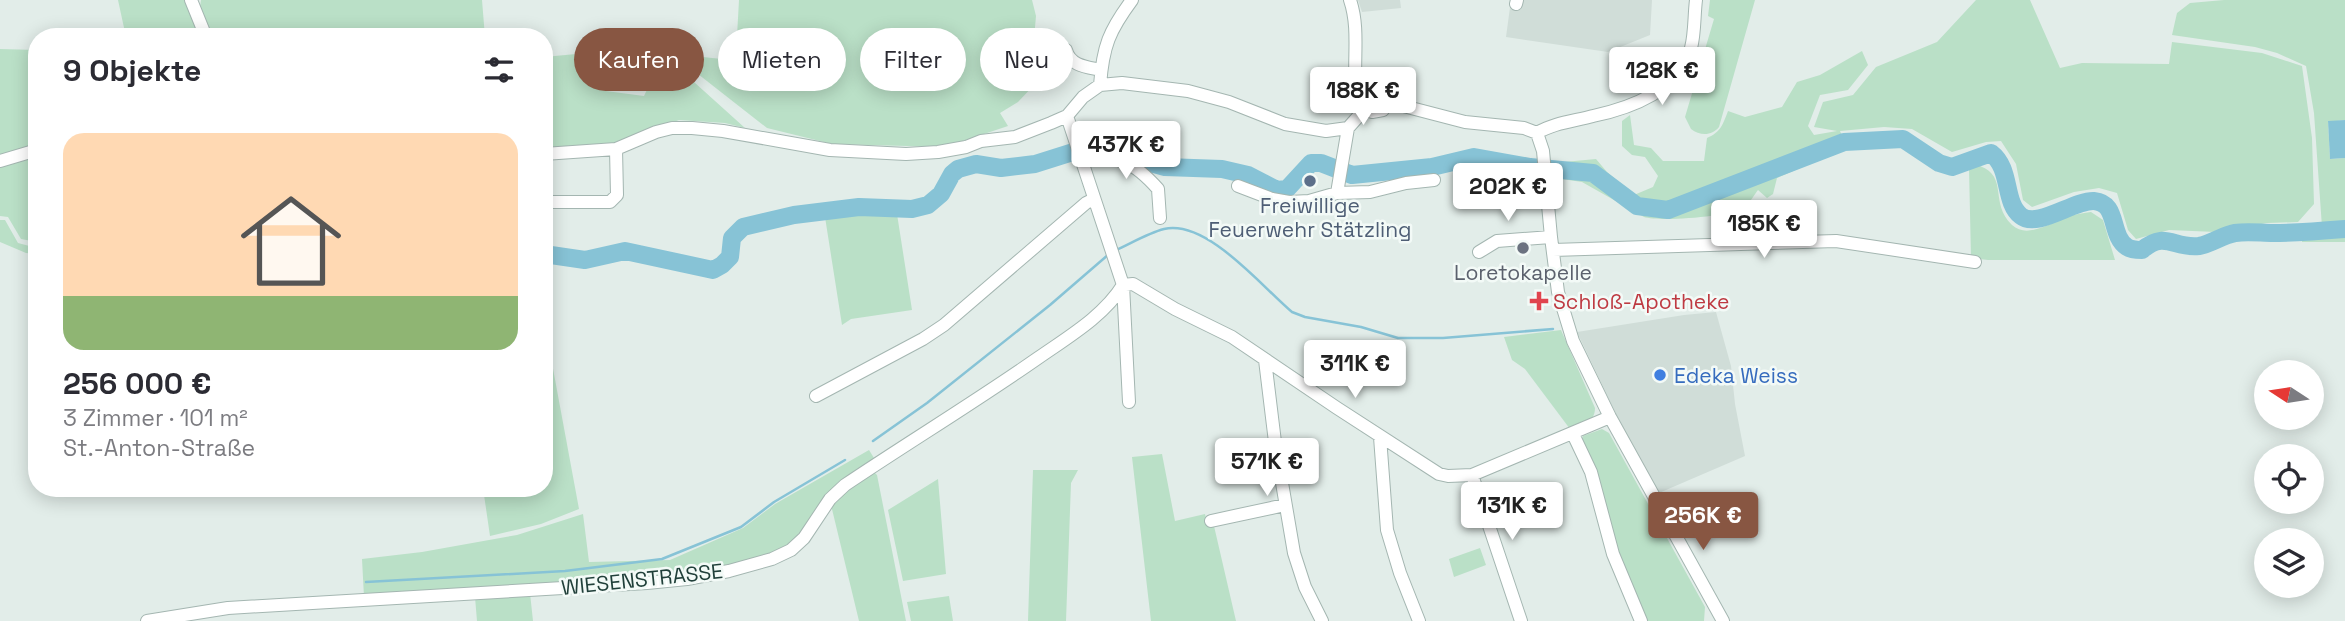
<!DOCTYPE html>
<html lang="de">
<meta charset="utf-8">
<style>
:root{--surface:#fff;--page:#f2f2f3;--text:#2b2b33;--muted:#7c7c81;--accent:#885642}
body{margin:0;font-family:"Space Grotesk",sans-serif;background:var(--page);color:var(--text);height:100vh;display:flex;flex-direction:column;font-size:26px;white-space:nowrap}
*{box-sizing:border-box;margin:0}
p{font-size:23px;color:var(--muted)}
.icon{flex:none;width:38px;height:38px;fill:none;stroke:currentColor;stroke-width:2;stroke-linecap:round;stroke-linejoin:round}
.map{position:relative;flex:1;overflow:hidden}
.panel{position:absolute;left:28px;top:28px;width:525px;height:469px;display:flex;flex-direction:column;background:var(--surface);border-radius:28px;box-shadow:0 4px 18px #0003}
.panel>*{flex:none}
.hud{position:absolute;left:574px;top:28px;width:665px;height:63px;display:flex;gap:14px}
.needle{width:46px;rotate:282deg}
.buttons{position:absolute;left:2254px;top:360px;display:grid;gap:14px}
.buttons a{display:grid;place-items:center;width:70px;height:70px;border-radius:50%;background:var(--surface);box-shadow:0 4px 18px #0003;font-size:35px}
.price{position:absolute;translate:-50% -60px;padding:0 16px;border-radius:7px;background:#fff;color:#222;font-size:23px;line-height:46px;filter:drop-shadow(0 2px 4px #0008)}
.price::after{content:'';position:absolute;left:50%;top:42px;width:21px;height:16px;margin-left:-10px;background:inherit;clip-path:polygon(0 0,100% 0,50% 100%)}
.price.current{background:var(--accent);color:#fff}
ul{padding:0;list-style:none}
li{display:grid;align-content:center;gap:14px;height:371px;padding:0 35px}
li span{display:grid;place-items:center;height:217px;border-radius:21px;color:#555}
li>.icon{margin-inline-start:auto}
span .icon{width:126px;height:126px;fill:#fffc;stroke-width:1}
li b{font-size:30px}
h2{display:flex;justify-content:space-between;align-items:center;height:84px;padding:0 35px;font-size:30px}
.tag{padding:0 24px;border-radius:32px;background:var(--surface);box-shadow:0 4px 18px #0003;font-size:24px;line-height:63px}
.tag.current{background:var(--accent);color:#fff}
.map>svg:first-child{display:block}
</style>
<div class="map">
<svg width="2345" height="621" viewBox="0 0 2345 621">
<rect width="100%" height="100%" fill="#e2ede9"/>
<path fill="#d0ddd8" d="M 1358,0 L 1400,0 L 1401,8 L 1362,12 Z
M 1511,0 L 1652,0 L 1650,35 L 1608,52 L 1506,37 Z
M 1716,312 L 1731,366 L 1735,404 L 1745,456 L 1659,493 L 1615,412 L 1577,332 L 1684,315 Z"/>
<path fill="#bae0c7" d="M 118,0 L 185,0 L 200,37 L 126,37 Z
M 201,0 L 482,0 L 485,37 L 213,37 L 200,7 Z
M 739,0 L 1032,0 L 1036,16 L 1033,50 L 1036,83 L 1018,102 L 1000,113 L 1008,126 L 945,147 L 832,144 L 767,128 L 689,67 L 643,68 L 641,74 L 611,73 L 606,91 L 644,96 L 654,75 L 684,73 L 745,128 L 725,123 L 679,120 L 613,145 L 544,147 L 544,57 L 576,54 L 684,55 L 731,60 L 736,54 Z
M 1710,0 L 1755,0 L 1719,127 C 1712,136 1700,136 1691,129 L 1685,117 L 1714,19 L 1708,16 Z
M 1976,0 L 2030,0 L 2060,68 L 2082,63 L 2169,64 L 2172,42 L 2262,53 L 2302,66 L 2312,138 L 2314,204 L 2298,222 L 2267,223 L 2216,232 L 2169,230 L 2136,239 L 2128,230 L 2117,193 L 2099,188 L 2074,192 L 2032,207 L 2023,200 L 2016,164 L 2001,141 L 1986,142 L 1952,152 L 1912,129 L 1884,127 L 1840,131 L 1847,148 L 1777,178 L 1773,194 L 1767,198 L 1758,190 C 1754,195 1750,203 1744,207 C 1731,217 1660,222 1644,217 L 1582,182 L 1555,178 L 1553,163 L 1596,159 L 1607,172 L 1634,195 L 1653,187 L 1658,176 L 1645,157 L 1632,155 L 1622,146 L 1622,121 L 1630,115 L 1634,145 L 1651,148 L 1663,161 L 1704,161 L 1707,138 C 1721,132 1723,124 1728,111 L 1745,117 L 1782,107 L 1797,82 L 1820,75 L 1862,51 L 1868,65 L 1848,90 L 1820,95 L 1808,126 L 1814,135 L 1837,131 L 1814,127 L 1823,102 L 1853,95 L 1876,67 L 1937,42 Z
M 2224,0 L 2345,0 L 2345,120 L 2328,122 L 2330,159 L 2345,158 L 2345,225 L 2322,227 L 2314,113 L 2306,66 L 2277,53 L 2255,47 L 2172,35 L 2177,13 L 2190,3 Z
M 0,49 L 37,50 L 37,145 L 0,156 Z
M 37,156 L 37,242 L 21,239 L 8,217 L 0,216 L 0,166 Z
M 1980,166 C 2009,177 1989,203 2012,225 C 2028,240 2053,221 2069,216 C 2076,214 2084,213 2091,212 L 2103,220 L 2115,260 L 1988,260 L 1971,258 L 1969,168 Z
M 897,214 L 912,310 L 851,319 L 842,325 L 825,217 Z
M 0,220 L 5,220 L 18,243 L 37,248 L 37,254 L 26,253 L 0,242 Z
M 2302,234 L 2345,234 L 2345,242 L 2302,242 Z
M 544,320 L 579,509 L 541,524 L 490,536 L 483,488 L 544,488 Z
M 1561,330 L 1595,408 C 1595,423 1582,424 1570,429 L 1525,369 L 1512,360 L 1504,337 Z
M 1602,429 L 1609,433 L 1705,607 L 1704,621 L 1647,621 L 1613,542 L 1581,443 L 1583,436 Z
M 869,450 L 874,458 L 873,461 L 793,544 L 759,559 L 688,575 L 364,597 L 362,559 L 422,552 L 517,535 L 583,514 L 589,562 L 670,560 L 743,528 L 775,504 Z
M 1162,454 L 1175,521 L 1205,514 L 1208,527 L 1214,526 L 1236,621 L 1151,621 L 1132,457 Z
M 1033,470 L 1078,470 L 1071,483 L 1066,621 L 1028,621 Z
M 874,472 L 877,475 L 906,621 L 859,621 L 831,505 L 838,496 Z
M 938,479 L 946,574 L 903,581 L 888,510 Z
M 1480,548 L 1486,565 L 1454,577 L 1449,559 Z
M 530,593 L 533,621 L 477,621 L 475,597 Z
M 949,596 L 953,621 L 911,621 L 907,602 Z"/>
<path fill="#87c3d6" d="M 2345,120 L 2345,158 L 2330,159 L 2328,121 Z"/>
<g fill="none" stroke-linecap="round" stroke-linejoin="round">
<path stroke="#87c3d6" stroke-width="2.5" d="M 1114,251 C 1130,244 1148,233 1164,229 C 1207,219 1262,287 1292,312 L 1305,317 L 1361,327 L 1398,338 L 1443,338 L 1553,329
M 873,441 L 927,403 L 1050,305 L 1109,254
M 366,582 L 565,571 L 662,559 L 741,527 L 774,502 L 845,460"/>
<path stroke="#87c3d6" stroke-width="18" d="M 544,254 L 585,260 L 625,251 L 713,270 L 722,265 L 730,257 L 732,238 L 743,227 L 794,215 L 859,207 L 912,209 L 928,205 L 941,194 L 952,174 L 958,169 L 976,164 L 1001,168 L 1035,164 L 1073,152 L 1097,148 L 1165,167 L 1222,169 L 1248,175 L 1277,190 L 1287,189 L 1311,163 L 1321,163 L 1352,175 L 1432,167 L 1474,157 L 1530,167 L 1593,173 L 1637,206 L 1668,210 L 1844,142 L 1903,139 L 1939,163 L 1952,167 L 1991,153 C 2012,169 2003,202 2021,216 C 2037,229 2074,200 2094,201 C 2119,203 2109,235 2127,247 C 2130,249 2138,250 2142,250 C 2166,230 2173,249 2199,246 C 2211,244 2223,235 2235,233 C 2248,231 2261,233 2273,233 C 2297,233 2321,231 2345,229"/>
<defs>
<path id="minor" d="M 191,0 L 206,37
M 1350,0 C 1362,35 1349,75 1360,105 L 1372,112 L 1383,110 L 1388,102
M 1516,4 L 1517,0
M 1066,50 C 1070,66 1087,67 1101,70
M 1100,85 C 1103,46 1109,31 1132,0
M 1357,90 L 1375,93 L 1388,102 L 1465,122 L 1524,128 L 1537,133
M 1067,116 L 1123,285 L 1129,402
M 1537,133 L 1543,151 L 1551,237 L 1558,292 L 1573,341 L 1610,417 L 1723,621
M 1537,133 C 1553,123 1575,121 1593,116 C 1631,108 1680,90 1691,48 C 1695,33 1694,16 1696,0
M 544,154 L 616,149 L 656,132 L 672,128 L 692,128 L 723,131 L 830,150 L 906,154 L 938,152 L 966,147 L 981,141 L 1015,137 L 1051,123 L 1067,116 L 1083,97 L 1100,85 L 1122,83 L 1188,91 L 1229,102 L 1285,124 L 1326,131 L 1348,128 L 1364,110
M 1081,159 C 1118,154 1134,162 1158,189 L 1160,218
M 0,161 L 37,150
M 1238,186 L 1272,199 L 1289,202 L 1309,201 L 1337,193 L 1370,192 L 1406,183 L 1434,180
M 1337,193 L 1348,128
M 544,202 L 610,202 L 617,195 L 616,149
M 1553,250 L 1836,241 L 1975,262
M 1479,252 L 1497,241 L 1551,237
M 1123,285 L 1133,284 L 1175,309 L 1232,337 L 1337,408 L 1439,474 L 1448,476 L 1472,475 L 1610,417
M 1265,360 L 1275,442 L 1294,553 L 1305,587 L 1322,621
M 816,396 L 923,339 L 944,325 L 1086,203 L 1094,199
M 1573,434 L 1591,472 L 1613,554 L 1641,621
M 1380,437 L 1387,530 L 1400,573 L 1419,621
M 1472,475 L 1521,621
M 1211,521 L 1285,505
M 147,621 L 228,608 L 647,583 L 687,579 L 729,571 L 772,559 L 791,550 L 804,538 L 830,499 L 845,485 C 909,442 975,402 1038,358 C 1068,337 1104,316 1123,285"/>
</defs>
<use href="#minor" stroke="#a4b6b1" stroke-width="14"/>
<use href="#minor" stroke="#fff" stroke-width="12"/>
</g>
<circle fill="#5c6f8a" stroke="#f3faf7" stroke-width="2.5" cx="1310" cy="181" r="7"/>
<circle fill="#6b7280" stroke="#f3faf7" stroke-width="2.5" cx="1523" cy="248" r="7"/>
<path fill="#e0444e" stroke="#f3faf7" stroke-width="2.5" d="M1535.5 290.5h7v7h7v7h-7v7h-7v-7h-7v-7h7z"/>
<circle fill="#3f7fe0" stroke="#f3faf7" stroke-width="2.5" cx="1660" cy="375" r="7"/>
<g text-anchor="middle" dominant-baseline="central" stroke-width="5" stroke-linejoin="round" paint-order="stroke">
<g font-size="21" fill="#4e5e75" stroke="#f3faf7">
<text x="1310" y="205">Freiwillige<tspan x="1310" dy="24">Feuerwehr Stätzling</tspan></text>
</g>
<g font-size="21" fill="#5b616d" stroke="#f3faf7">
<text x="1523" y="272">Loretokapelle</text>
</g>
<g font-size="21" fill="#be3a42" stroke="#f3faf7" text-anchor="start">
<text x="1553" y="301">Schloß-Apotheke</text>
</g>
<g font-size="21" fill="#366cbe" stroke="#f3faf7" text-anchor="start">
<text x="1674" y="375">Edeka Weiss</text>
</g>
<g font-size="21" fill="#21403a" stroke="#f3faf7">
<text transform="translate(642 579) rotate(-6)">WIESENSTRASSE</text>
</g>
</g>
</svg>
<div class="buttons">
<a><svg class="needle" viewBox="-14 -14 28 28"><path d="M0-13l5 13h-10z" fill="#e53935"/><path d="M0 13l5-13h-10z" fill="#7c7c81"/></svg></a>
<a><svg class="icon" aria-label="locate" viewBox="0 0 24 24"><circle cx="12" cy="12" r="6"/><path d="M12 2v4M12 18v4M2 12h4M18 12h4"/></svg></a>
<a><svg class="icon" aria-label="layers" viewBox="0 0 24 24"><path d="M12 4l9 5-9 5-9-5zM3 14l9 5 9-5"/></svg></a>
</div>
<b class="price" style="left:1662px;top:107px">128K €</b>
<b class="price" style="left:1363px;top:127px">188K €</b>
<b class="price" style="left:1126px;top:181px">437K €</b>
<b class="price" style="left:1508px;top:223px">202K €</b>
<b class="price" style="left:1764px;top:260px">185K €</b>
<b class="price" style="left:1355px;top:400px">311K €</b>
<b class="price" style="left:1267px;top:498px">571K €</b>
<b class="price" style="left:1512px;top:542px">131K €</b>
<b class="price current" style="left:1703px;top:552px">256K €</b>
<div class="hud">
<a class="tag current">Kaufen</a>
<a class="tag">Mieten</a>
<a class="tag">Filter</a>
<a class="tag">Neu</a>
</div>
<section class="panel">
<h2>9 Objekte<svg class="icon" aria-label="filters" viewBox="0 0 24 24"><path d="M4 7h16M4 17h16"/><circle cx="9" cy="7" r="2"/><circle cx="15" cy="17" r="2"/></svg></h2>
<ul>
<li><span style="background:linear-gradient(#ffd9b3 75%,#8fb573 0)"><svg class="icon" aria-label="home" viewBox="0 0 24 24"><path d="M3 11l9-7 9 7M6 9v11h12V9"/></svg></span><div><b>256 000 €</b><p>3 Zimmer · 101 m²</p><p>St.-Anton-Straße</p></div></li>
</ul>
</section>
</div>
